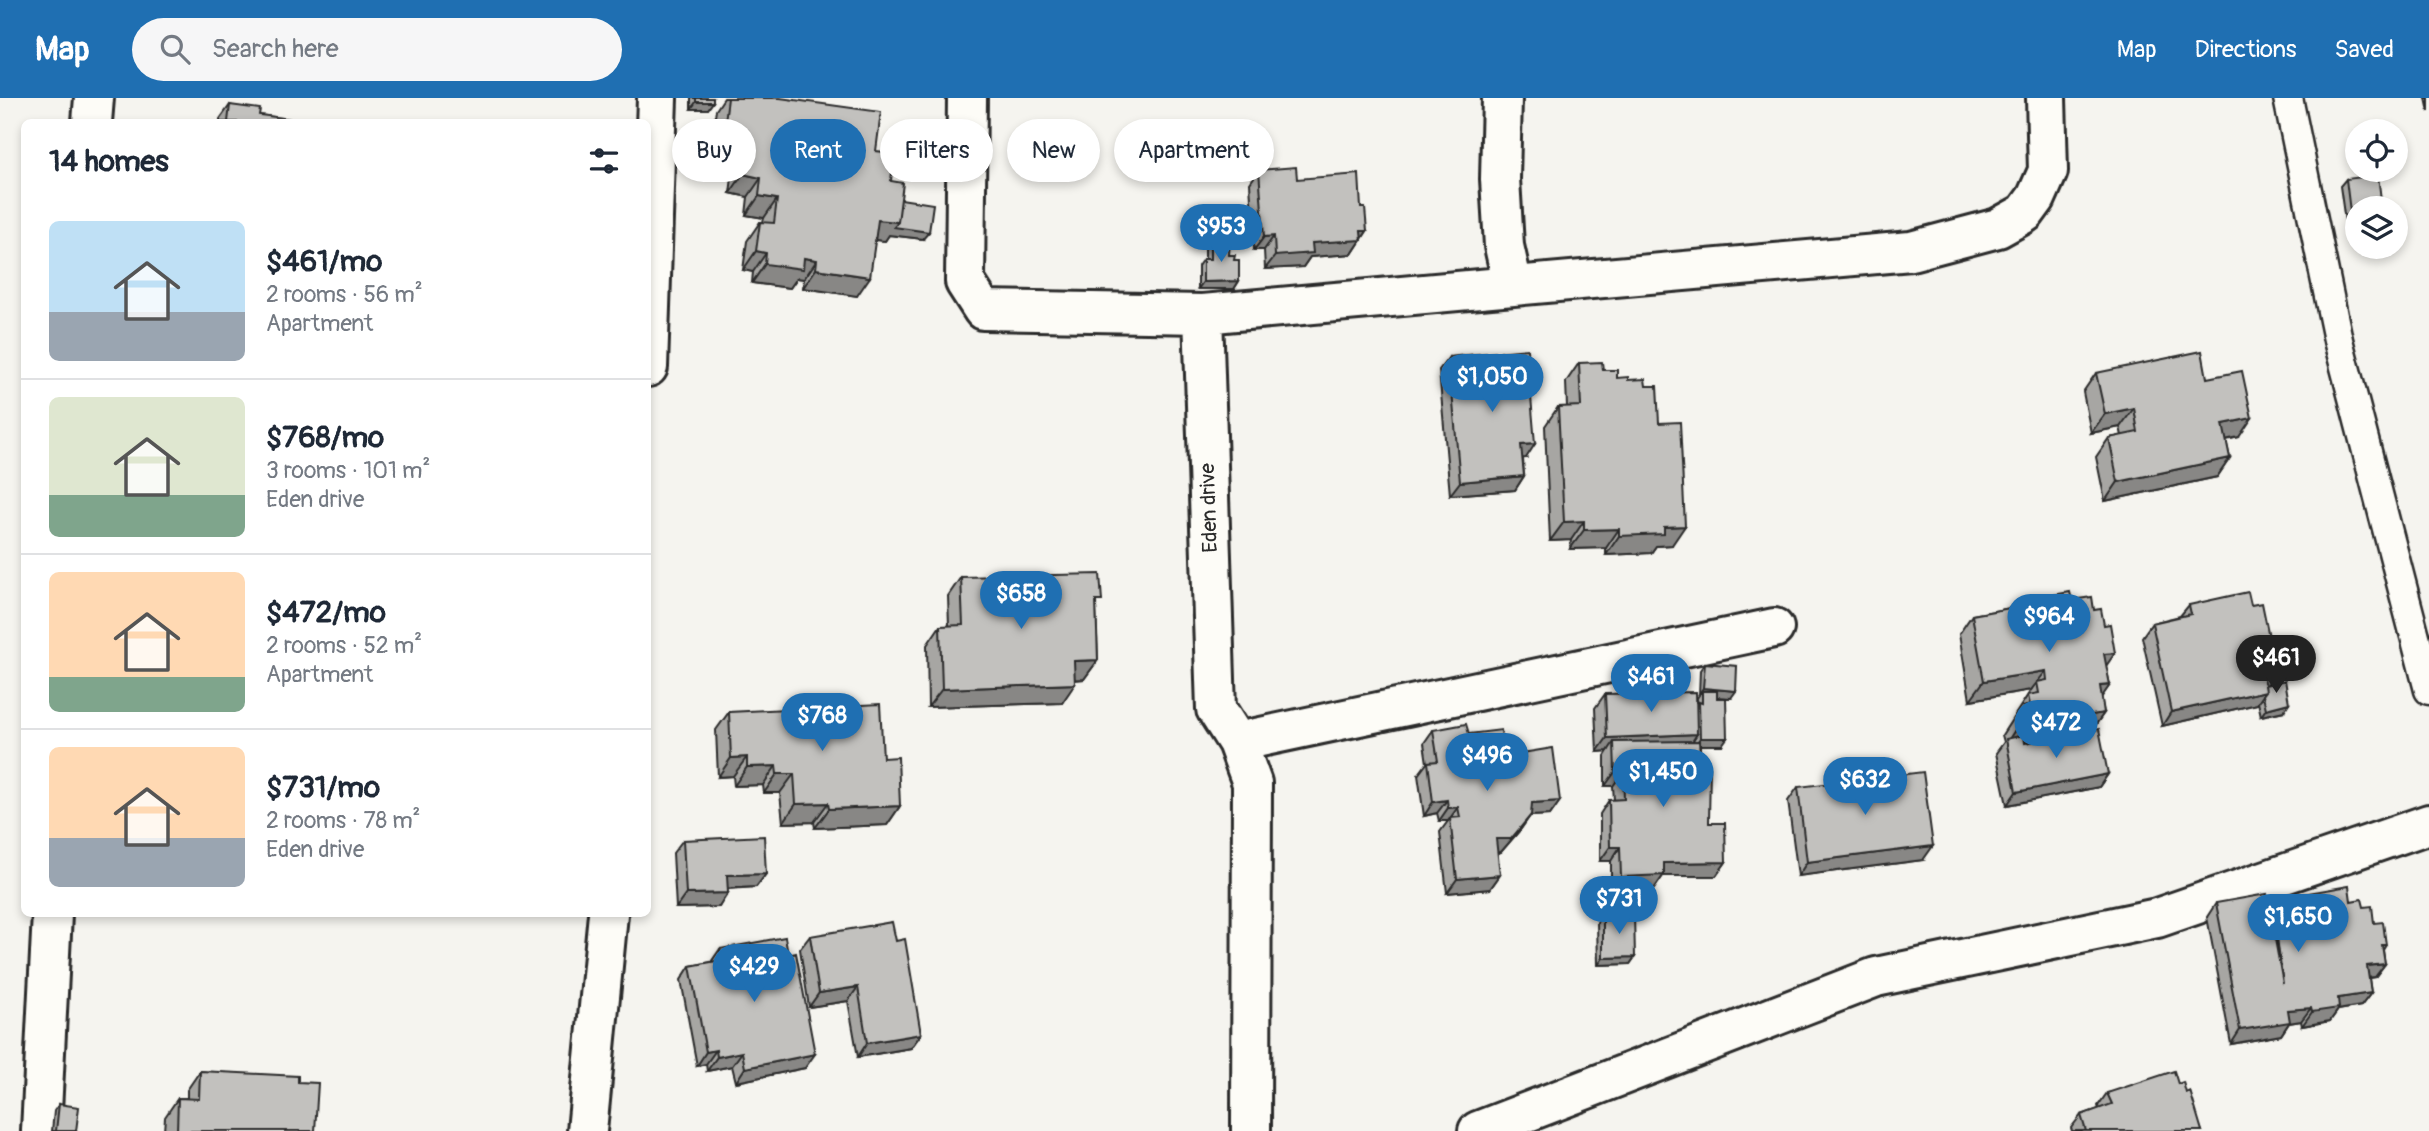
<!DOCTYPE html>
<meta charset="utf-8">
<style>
:root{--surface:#fff;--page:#f6f6f7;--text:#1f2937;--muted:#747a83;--line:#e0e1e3;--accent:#1f6fb2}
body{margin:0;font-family:Pangolin,sans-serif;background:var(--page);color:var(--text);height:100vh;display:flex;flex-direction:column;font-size:26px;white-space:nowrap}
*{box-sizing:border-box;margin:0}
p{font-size:23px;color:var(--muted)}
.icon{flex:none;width:38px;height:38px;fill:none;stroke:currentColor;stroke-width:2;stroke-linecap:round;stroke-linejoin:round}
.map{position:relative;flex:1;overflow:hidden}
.sheet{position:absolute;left:21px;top:21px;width:630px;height:798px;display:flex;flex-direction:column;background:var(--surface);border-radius:10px;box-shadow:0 4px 10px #0003}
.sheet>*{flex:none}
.banner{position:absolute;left:672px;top:21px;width:665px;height:63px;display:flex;gap:14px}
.fabs{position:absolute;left:2345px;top:21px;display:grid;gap:14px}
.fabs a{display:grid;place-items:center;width:63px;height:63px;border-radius:50%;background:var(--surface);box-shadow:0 4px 10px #0003;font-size:35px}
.price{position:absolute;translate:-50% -60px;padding:0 16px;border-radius:24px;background:var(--accent);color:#fff;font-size:23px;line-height:46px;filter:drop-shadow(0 2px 4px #0008)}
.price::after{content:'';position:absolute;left:50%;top:42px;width:21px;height:16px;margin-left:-10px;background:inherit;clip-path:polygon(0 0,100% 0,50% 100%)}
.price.current{background:#222;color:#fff}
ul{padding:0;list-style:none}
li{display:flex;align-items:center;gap:21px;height:175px;padding:0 28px}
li+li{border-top:2px solid var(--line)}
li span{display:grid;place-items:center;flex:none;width:196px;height:140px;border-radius:10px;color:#555}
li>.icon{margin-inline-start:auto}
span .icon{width:84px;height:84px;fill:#fffc;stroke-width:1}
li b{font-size:30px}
h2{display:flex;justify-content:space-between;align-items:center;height:84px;padding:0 28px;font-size:30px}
.pill{padding:0 24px;border-radius:32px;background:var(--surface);box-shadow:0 4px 10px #0003;font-size:24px;line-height:63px}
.pill.current{background:var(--accent);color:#fff}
header{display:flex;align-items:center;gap:42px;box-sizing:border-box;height:98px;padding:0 35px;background:var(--accent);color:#fff}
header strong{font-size:33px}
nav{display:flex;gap:38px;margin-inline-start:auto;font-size:24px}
.search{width:490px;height:63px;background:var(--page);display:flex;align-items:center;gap:18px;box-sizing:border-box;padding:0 24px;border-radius:38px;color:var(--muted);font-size:26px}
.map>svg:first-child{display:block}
</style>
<header>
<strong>Map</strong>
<div class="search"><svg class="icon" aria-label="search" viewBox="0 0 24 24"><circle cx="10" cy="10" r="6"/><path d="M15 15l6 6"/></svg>Search here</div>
<nav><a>Map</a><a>Directions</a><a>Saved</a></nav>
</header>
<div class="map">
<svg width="2429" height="1033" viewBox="0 0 2429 1033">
<rect width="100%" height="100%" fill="#f5f4ef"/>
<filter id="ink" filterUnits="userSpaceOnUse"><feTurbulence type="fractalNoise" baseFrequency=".0143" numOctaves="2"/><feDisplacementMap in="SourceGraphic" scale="14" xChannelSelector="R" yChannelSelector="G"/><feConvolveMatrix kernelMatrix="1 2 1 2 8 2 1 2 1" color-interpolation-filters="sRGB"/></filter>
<g filter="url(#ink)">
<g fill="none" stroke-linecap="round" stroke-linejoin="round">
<defs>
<path id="service" d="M 2288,0 L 2338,242 L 2429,592"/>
<path id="minor" d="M 967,0 L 965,184 L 983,212 L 1203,216 L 1216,611 L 1237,644 L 1252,685 L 1251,1033
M 1502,0 L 1500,81 L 1504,148 L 1513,188 L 1911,153 L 1998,130 L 2025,115 L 2036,100 L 2048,73 L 2046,0
M 92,24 L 94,0
M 1203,216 L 1513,188
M 648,269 L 657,0
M 1237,644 L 1774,530
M 41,1033 L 52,816
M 587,1033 L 608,816
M 1478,1033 L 1876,879 L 2157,820 L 2429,726"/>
</defs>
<use href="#service" stroke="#2b2b2b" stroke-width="33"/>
<use href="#minor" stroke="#2b2b2b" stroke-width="44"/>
<use href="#service" stroke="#fdfcf7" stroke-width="28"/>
<use href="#minor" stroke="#fdfcf7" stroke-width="38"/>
</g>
<path fill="#a7a6a3" stroke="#2b2b2b" stroke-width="2" d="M 691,0 L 713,0 L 708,11 L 691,11 Z
M 724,0 L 780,0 L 876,53 L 891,83 L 923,141 L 889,137 L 885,143 L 875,142 L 857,198 L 803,190 L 804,181 L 797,180 L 790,190 L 752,185 L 753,174 L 743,172 L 747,143 L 760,124 L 763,124 L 764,120 L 746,117 L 748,99 L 730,95 L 733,72 L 721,70 L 723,53 L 710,51 L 716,12 Z
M 2426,0 L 2429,0 L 2429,14 Z
M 230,7 L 259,17 L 314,24 L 220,24 L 220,21 Z
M 1259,72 L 1297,81 L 1361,110 L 1367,133 L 1352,156 L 1310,159 L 1303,169 L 1265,171 L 1264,152 L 1254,152 L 1250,85 Z
M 2346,81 L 2357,110 L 2357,144 L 2348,145 L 2340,88 Z
M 1210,142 L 1234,162 L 1239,183 L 1234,191 L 1198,191 L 1198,168 L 1203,161 L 1205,161 L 1205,150 Z
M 1449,259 L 1526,360 L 1523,360 L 1524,378 L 1515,392 L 1450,397 L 1439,272 Z
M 1579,265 L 1603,272 L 1617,280 L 1628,282 L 1646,288 L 1659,325 L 1672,447 L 1656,448 L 1651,455 L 1606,457 L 1606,450 L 1570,451 L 1571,442 L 1550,443 L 1545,328 L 1558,309 L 1567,309 L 1566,284 Z
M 2096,275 L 2207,280 L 2239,339 L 2226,342 L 2230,360 L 2217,379 L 2105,403 L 2096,359 L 2109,340 L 2122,338 L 2120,329 L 2091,335 L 2083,294 Z
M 961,479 L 1096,510 L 1098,562 L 1084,581 L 1075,582 L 1062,605 L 928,609 L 927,547 L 940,528 L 949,528 L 948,498 Z
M 2031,501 L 2072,502 L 2094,512 L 2110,587 L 2101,599 L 2104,615 L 2092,632 L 2108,676 L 2099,689 L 2007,707 L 1996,655 L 2004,644 L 2002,637 L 2031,592 L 1970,602 L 1959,536 L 1972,517 L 2027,507 Z
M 2189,507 L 2251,507 L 2276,573 L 2267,586 L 2284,613 L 2261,618 L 2258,604 L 2257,606 L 2162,628 L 2142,539 L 2152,525 L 2180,518 Z
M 1705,565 L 1731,600 L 1726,600 L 1722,647 L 1700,647 L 1700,655 L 1694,664 L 1694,670 L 1709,725 L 1726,764 L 1716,778 L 1663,778 L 1654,791 L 1611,792 L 1611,763 L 1600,763 L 1600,716 L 1609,702 L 1614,702 L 1613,688 L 1605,688 L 1605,658 L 1608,653 L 1597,654 L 1595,610 L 1605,596 L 1697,608 L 1697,600 L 1699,597 L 1700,572 Z
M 729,614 L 883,660 L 900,708 L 887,727 L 815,730 L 814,724 L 783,725 L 780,695 L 764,695 L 763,687 L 734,688 L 733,678 L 718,679 L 716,632 Z
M 1433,632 L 1469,636 L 1504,658 L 1560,703 L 1550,717 L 1530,718 L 1521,731 L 1501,754 L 1497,755 L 1500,777 L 1490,791 L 1447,795 L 1440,734 L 1448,723 L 1439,723 L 1437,715 L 1424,718 L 1418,677 L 1427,665 L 1424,645 Z
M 1798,689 L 1923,762 L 1798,778 L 1788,703 Z
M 683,742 L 766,776 L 756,789 L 728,791 L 719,809 L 676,810 L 673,755 Z
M 2291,798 L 2351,803 L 2364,809 L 2386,847 L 2383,852 L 2385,866 L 2375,879 L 2369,880 L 2371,895 L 2361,908 L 2338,912 L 2330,923 L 2302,928 L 2301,923 L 2289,925 L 2281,937 L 2231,946 L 2207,819 L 2216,805 L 2270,816 L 2276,808 L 2284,807 Z
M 1603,817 L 1635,859 L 1630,866 L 1598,867 L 1597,824 Z
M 810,838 L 896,843 L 921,936 L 911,950 L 858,959 L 848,903 L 809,909 L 800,851 Z
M 720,851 L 805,970 L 736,984 L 732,968 L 707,973 L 706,966 L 697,968 L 681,882 L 690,868 L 711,864 Z
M 200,973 L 298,984 L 315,1033 L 164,1033 L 165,1019 L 178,1000 L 187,1000 L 187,992 Z
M 2178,986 L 2186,995 L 2202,1033 L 2072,1033 L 2071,1030 L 2081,1017 L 2099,1011 L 2098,1008 L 2107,995 Z
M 59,1006 L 76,1033 L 52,1033 L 54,1013 Z"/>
<path fill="#888785" stroke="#2b2b2b" stroke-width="2" d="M 696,4 L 713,4 L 708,11 L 691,11 Z
M 724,32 L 736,34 L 723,53 L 710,51 Z
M 735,51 L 746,53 L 733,72 L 721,70 Z
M 743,76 L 761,80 L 748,99 L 730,95 Z
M 759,98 L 777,101 L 764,120 L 746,117 Z
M 878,122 L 898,124 L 929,134 L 923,141 L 889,137 L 885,143 L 865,141 Z
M 1361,133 L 1367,133 L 1352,156 L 1310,159 L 1303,169 L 1265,171 L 1275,158 L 1312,145 Z
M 1274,138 L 1264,152 L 1254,152 L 1264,139 Z
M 2353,138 L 2357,138 L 2357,144 L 2348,145 Z
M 756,153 L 766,155 L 753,174 L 743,172 Z
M 804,160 L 817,162 L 804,181 L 797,180 L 790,190 L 752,185 L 765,166 Z
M 816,171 L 870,179 L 857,198 L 803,190 Z
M 1239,183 L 1234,191 L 1198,191 L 1203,184 Z
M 2134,310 L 2120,329 L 2091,335 L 2105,316 Z
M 2252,320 L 2239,339 L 2210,345 L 2223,326 Z
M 1535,346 L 1526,360 L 1512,361 L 1521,347 Z
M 2230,360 L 2217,379 L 2105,403 L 2118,384 Z
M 1524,378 L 1515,392 L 1450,397 L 1460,384 Z
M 1584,423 L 1571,442 L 1550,443 L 1564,424 Z
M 1685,428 L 1672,447 L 1656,448 L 1651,455 L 1606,457 L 1619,438 L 1664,429 Z
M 1619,431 L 1606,450 L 1570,451 L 1584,432 Z
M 2115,555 L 2102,574 L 2104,556 Z
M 1098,562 L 1084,581 L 1061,582 L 1074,563 Z
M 2046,573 L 2031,592 L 1970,602 L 1984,583 Z
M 2276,573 L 2267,587 L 2253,590 L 2263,576 Z
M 1075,586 L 1062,605 L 928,609 L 942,591 Z
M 2110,587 L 2097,606 L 2100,588 Z
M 1703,590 L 1736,593 L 1731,600 L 1702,598 L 1702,593 L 1698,597 Z
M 2266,593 L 2257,606 L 2162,628 L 2171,614 Z
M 2289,605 L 2284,613 L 2261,618 L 2266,611 Z
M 2104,615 L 2091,633 L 2007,648 L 2007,644 L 2017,629 Z
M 1697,636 L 1688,650 L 1614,644 L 1608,653 L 1597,654 L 1607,640 Z
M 1700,640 L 1727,640 L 1722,647 L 1695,647 Z
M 1700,655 L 1690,669 L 1693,656 Z
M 747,659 L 733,678 L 718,679 L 731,660 Z
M 776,668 L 763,687 L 734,688 L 747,669 Z
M 1615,674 L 1623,674 L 1613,688 L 1605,688 Z
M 777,676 L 794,676 L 780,695 L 764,695 Z
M 2108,676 L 2099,689 L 2007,707 L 2016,694 Z
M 1447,702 L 1437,715 L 1424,718 L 1433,704 Z
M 1560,703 L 1550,717 L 1530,718 L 1521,731 L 1501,754 L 1486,755 L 1496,741 L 1532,705 Z
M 828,705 L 814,724 L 783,725 L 796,706 Z
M 900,708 L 887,727 L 815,730 L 829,711 Z
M 1458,709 L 1448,723 L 1439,723 L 1448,710 Z
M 1933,748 L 1923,762 L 1798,778 L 1807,764 Z
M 1610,749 L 1620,749 L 1611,763 L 1600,763 Z
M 1726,764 L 1716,778 L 1663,778 L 1654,791 L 1611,792 L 1621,779 L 1664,765 Z
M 766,776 L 756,789 L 718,791 L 727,777 Z
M 1500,777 L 1490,791 L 1447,795 L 1457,781 Z
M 728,795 L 719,809 L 676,810 L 686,796 Z
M 1635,859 L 1630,866 L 1598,867 L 1603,860 Z
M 2385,866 L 2375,879 L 2357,881 L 2367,868 Z
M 858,889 L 848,903 L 809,909 L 819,895 Z
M 2371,895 L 2361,908 L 2338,912 L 2330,923 L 2302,928 L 2312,914 L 2338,900 Z
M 2311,910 L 2301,923 L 2289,925 L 2281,937 L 2231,946 L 2240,932 L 2288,912 Z
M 921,936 L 911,950 L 858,959 L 867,945 Z
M 716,952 L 706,966 L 697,968 L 706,954 Z
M 742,954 L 732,968 L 707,973 L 717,959 Z
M 815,956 L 805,970 L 736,984 L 745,970 Z"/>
<path fill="#c2c1be" stroke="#2b2b2b" stroke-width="2" d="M 696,0 L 713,0 L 713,4 L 696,4 Z
M 728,0 L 780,0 L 881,14 L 876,53 L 894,55 L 891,83 L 903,85 L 898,124 L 878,122 L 870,179 L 816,171 L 817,162 L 804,160 L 803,171 L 765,166 L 766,155 L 756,153 L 760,124 L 774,125 L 777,101 L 759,98 L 761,80 L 743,76 L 746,53 L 735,51 L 736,34 L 724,32 Z
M 230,7 L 260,11 L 259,17 L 314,24 L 228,24 Z
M 1296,69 L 1297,81 L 1359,76 L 1361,110 L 1365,110 L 1367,133 L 1361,133 L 1362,142 L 1312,145 L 1313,155 L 1275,158 L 1274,138 L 1264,139 L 1259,72 Z
M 2378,77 L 2382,110 L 2357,110 L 2357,138 L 2353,138 L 2346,81 Z
M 901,101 L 933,106 L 929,134 L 894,129 L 898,124 Z
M 1210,142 L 1230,143 L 1229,157 L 1235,157 L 1234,162 L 1239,162 L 1239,183 L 1203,184 L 1203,161 L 1210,161 Z
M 1527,251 L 1535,346 L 1521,347 L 1524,378 L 1460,384 L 1449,259 Z
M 2202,253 L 2207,280 L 2242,273 L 2252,320 L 2223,326 L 2230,360 L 2118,384 L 2109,340 L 2138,334 L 2134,310 L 2105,316 L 2096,275 Z
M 1602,264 L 1603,272 L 1617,272 L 1617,280 L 1628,279 L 1628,282 L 1645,281 L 1646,288 L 1657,288 L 1659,325 L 1680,324 L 1685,428 L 1664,429 L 1664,436 L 1619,438 L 1619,431 L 1584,432 L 1584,423 L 1564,424 L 1558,309 L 1581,308 L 1579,265 Z
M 1100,476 L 1102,503 L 1096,503 L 1098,562 L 1074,563 L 1075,586 L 942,591 L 940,528 L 963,527 L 961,479 Z
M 2070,494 L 2072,502 L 2092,499 L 2094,512 L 2101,511 L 2104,527 L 2110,526 L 2115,555 L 2104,556 L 2110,587 L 2100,588 L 2104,615 L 2017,629 L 2016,618 L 2024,616 L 2023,609 L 2030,607 L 2028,597 L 2039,595 L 2037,584 L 2047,582 L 2046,573 L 1984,583 L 1972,517 L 2032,506 L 2031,501 Z
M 2248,494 L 2251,507 L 2262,505 L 2276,573 L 2263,576 L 2266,593 L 2171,614 L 2152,525 L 2191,516 L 2189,507 Z
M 1705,565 L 1737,568 L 1736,593 L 1703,590 Z
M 2285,582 L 2289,605 L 2266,611 L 2263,597 L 2266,593 L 2265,587 Z
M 1702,593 L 1717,593 L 1717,600 L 1726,600 L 1727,640 L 1700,640 L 1699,604 L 1702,605 Z
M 1696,594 L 1697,636 L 1607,640 L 1605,596 Z
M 880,606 L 883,660 L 898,659 L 900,708 L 829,711 L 828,705 L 796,706 L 794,676 L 777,676 L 776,668 L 747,669 L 747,659 L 731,660 L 729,614 Z
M 1466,626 L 1469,636 L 1501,632 L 1504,658 L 1553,650 L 1560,703 L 1532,705 L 1531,717 L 1511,741 L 1496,741 L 1500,777 L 1457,781 L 1450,720 L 1460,719 L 1458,709 L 1448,710 L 1447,702 L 1433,704 L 1428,664 L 1438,663 L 1433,632 Z
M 2099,631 L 2108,676 L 2016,694 L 2006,641 L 2024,637 L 2025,645 Z
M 1699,643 L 1700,655 L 1693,656 L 1694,670 L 1710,669 L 1709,725 L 1725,725 L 1726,764 L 1664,765 L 1664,777 L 1621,779 L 1620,749 L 1610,749 L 1609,702 L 1624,701 L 1623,674 L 1615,674 L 1614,644 Z
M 1923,674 L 1933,748 L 1807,764 L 1798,689 Z
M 764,738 L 766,776 L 727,777 L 728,795 L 686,796 L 683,742 Z
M 2349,788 L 2351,803 L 2362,801 L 2364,809 L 2372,808 L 2374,825 L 2383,824 L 2386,847 L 2382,847 L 2385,866 L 2367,868 L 2371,895 L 2338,900 L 2339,910 L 2312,914 L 2311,910 L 2288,912 L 2290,924 L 2240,932 L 2216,805 L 2267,796 L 2283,886 L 2274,816 L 2277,816 L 2276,808 L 2292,805 L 2291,798 Z
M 1634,816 L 1635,859 L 1603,860 L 1603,817 Z
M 892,824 L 896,843 L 905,841 L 921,936 L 867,945 L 858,889 L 819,895 L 810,838 Z
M 785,839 L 788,857 L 796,855 L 815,956 L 745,970 L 742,954 L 717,959 L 716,952 L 706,954 L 690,868 L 722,862 L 720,851 Z
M 200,973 L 298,978 L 298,984 L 318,985 L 315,1033 L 177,1033 L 178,1000 L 199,1001 Z
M 2174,973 L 2178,986 L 2183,984 L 2186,995 L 2190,993 L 2202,1033 L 2086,1033 L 2081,1017 L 2112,1006 L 2107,995 Z
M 59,1006 L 79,1009 L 76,1033 L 56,1033 Z"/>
</g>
<g text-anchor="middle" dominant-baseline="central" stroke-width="6" stroke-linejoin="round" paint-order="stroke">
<g font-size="21" fill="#2b2b2b" stroke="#fdfcf7">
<text transform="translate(1209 410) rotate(-92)">Eden drive</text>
</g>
</g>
</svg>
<div class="fabs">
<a><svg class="icon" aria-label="locate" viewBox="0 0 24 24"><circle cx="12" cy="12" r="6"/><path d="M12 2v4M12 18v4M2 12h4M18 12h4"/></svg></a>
<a><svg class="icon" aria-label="layers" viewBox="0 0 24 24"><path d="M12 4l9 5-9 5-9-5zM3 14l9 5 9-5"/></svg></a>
</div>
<b class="price" style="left:1221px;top:166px">$953</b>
<b class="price" style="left:1492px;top:316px">$1,050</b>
<b class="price" style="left:1021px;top:533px">$658</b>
<b class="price" style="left:2049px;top:556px">$964</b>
<b class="price current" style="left:2276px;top:597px">$461</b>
<b class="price" style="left:1651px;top:616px">$461</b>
<b class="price" style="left:822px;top:655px">$768</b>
<b class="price" style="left:2056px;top:662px">$472</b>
<b class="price" style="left:1487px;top:695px">$496</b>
<b class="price" style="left:1663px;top:711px">$1,450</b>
<b class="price" style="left:1865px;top:719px">$632</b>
<b class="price" style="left:1619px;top:838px">$731</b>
<b class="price" style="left:2298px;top:856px">$1,650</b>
<b class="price" style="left:754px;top:906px">$429</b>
<div class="banner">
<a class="pill">Buy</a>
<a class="pill current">Rent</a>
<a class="pill">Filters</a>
<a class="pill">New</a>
<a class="pill">Apartment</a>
</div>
<section class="sheet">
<h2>14 homes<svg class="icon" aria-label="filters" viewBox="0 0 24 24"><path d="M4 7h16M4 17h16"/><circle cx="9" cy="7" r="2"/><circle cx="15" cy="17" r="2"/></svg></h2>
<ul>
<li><span style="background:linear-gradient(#bfe0f5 65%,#9aa5b1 0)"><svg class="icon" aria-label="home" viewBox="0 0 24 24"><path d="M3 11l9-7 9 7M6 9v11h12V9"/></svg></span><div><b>$461/mo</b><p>2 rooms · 56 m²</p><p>Apartment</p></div></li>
<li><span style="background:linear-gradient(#dfe7d0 70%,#7fa58c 0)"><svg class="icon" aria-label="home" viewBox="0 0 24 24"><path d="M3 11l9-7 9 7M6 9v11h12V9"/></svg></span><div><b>$768/mo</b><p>3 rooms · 101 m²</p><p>Eden drive</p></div></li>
<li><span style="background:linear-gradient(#ffd9b3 75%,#7fa58c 0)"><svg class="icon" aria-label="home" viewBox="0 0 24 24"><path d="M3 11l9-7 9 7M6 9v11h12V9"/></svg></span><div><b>$472/mo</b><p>2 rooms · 52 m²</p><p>Apartment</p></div></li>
<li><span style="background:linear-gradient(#ffd9b3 65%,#9aa5b1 0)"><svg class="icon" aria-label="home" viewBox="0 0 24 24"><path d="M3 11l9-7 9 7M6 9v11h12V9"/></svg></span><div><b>$731/mo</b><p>2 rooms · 78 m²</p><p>Eden drive</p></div></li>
</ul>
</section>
</div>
